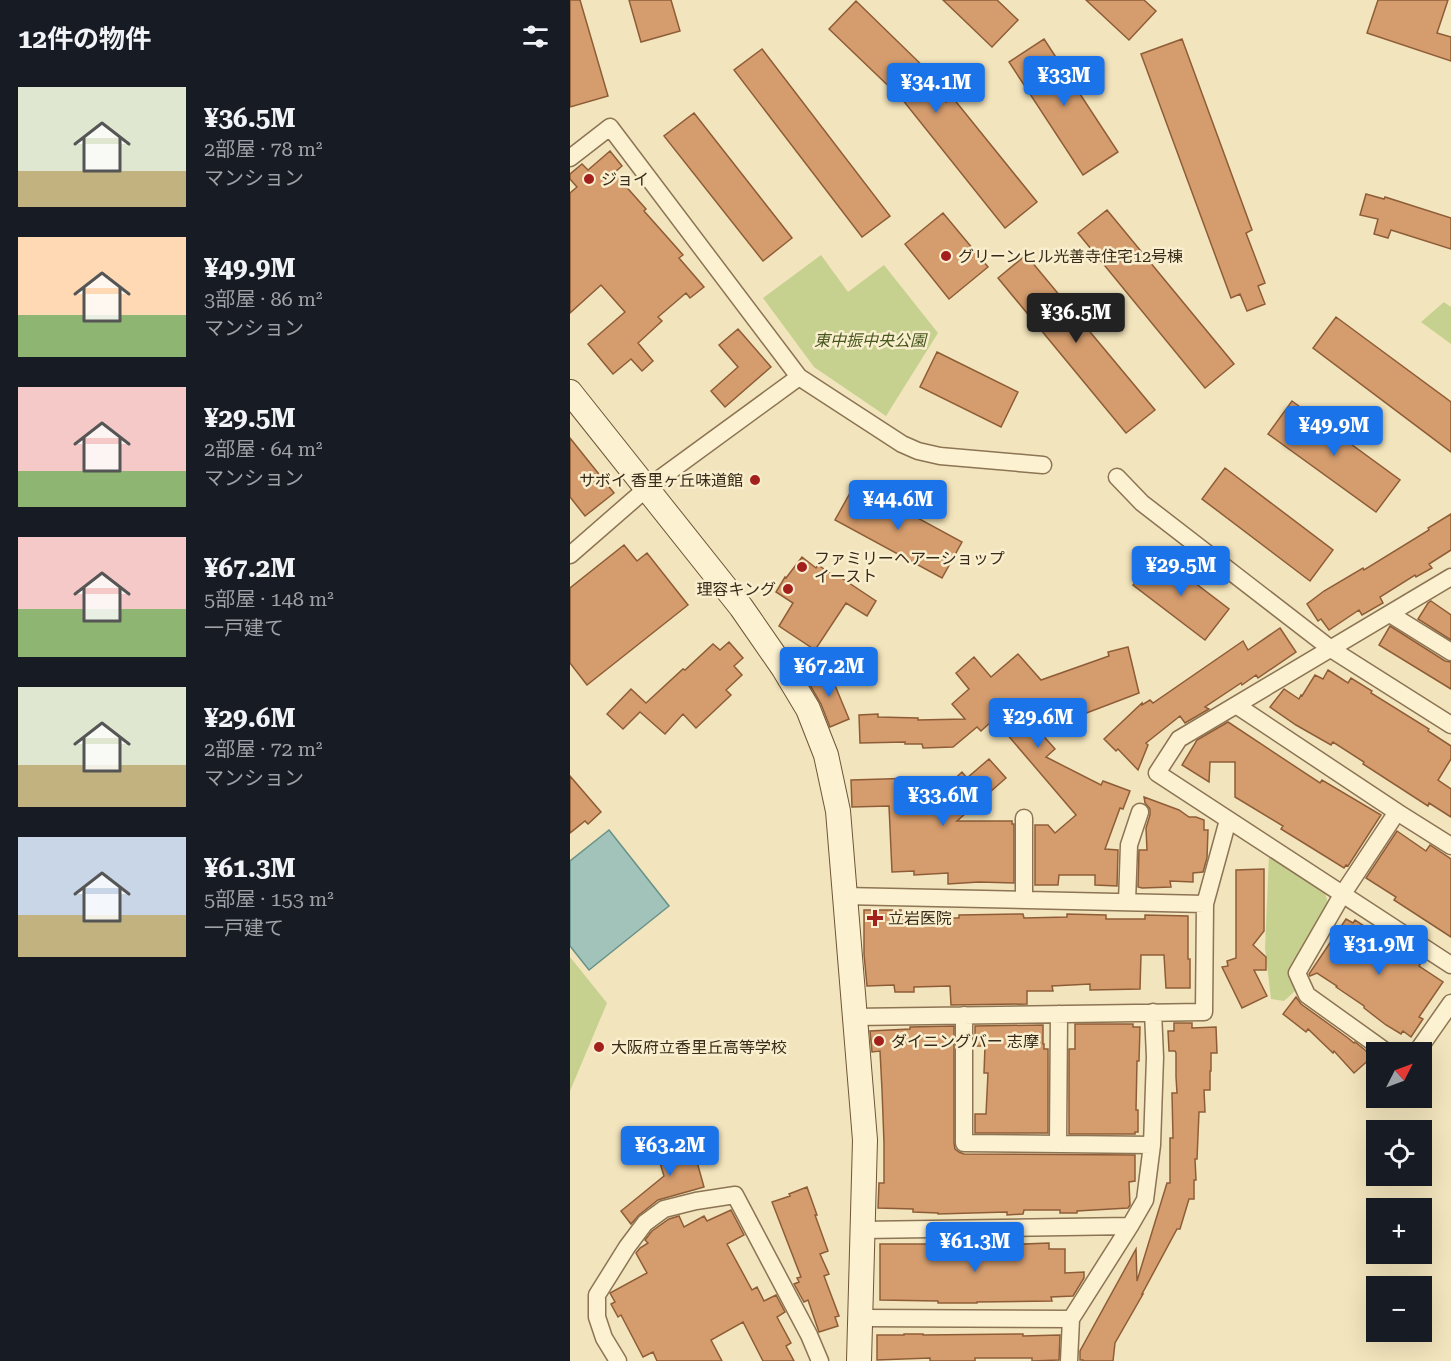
<!DOCTYPE html>
<html lang="ja">
<meta charset="utf-8">
<style>
:root{--surface:#171b24;--page:#242831;--text:#f1f3f6;--muted:#9ea1a6;--accent:#1a73e8}
body{margin:0;font-family:"Roboto Serif","Noto Sans JP",serif;background:var(--page);color:var(--text);height:100vh;display:flex;flex-direction:column;font-size:22px;white-space:nowrap}
*{box-sizing:border-box;margin:0}
p{font-size:20px;color:var(--muted)}
.icon{flex:none;width:33px;height:33px;fill:none;stroke:currentColor;stroke-width:2;stroke-linecap:round;stroke-linejoin:round}
.map{position:relative;flex:1;overflow:hidden}
.side{display:flex;flex-direction:column;background:var(--surface);width:570px}
.side>*{flex:none}
.needle{width:39px;rotate:48deg}
.tools{position:absolute;left:796px;top:1042px;display:grid;gap:12px}
.tools a{display:grid;place-items:center;width:66px;height:66px;border-radius:0px;background:var(--surface);box-shadow:0 6px 24px #0002;font-size:30px}
.price{position:absolute;translate:-50% -51px;padding:0 14px;border-radius:6px;background:var(--accent);color:#fff;font-size:20px;line-height:39px;filter:drop-shadow(0 2px 3px #0008)}
.price::after{content:'';position:absolute;left:50%;top:36px;width:18px;height:14px;margin-left:-9px;background:inherit;clip-path:polygon(0 0,100% 0,50% 100%)}
.price.active{background:#222;color:#fff}
ul{padding:0;list-style:none}
li{display:flex;align-items:center;gap:18px;height:150px;padding:0 18px}
li span{display:grid;place-items:center;flex:none;width:168px;height:120px;border-radius:0px;color:#555}
li>.icon{margin-inline-start:auto}
span .icon{width:72px;height:72px;fill:#fffc;stroke-width:1}
li b{font-size:26px}
h2{display:flex;justify-content:space-between;align-items:center;height:72px;padding:0 18px;font-size:26px}
main{display:flex;flex:1;min-height:0}
.map>svg:first-child{display:block}
</style>
<main>
<section class="side">
<h2>12件の物件<svg class="icon" aria-label="filters" viewBox="0 0 24 24"><path d="M4 7h16M4 17h16"/><circle cx="9" cy="7" r="2"/><circle cx="15" cy="17" r="2"/></svg></h2>
<ul>
<li><span style="background:linear-gradient(#dfe7d0 70%,#c2b280 0)"><svg class="icon" aria-label="home" viewBox="0 0 24 24"><path d="M3 11l9-7 9 7M6 9v11h12V9"/></svg></span><div><b>¥36.5M</b><p>2部屋 · 78 m²</p><p>マンション</p></div></li>
<li><span style="background:linear-gradient(#ffd9b3 65%,#8fb573 0)"><svg class="icon" aria-label="home" viewBox="0 0 24 24"><path d="M3 11l9-7 9 7M6 9v11h12V9"/></svg></span><div><b>¥49.9M</b><p>3部屋 · 86 m²</p><p>マンション</p></div></li>
<li><span style="background:linear-gradient(#f6c9c9 70%,#8fb573 0)"><svg class="icon" aria-label="home" viewBox="0 0 24 24"><path d="M3 11l9-7 9 7M6 9v11h12V9"/></svg></span><div><b>¥29.5M</b><p>2部屋 · 64 m²</p><p>マンション</p></div></li>
<li><span style="background:linear-gradient(#f6c9c9 60%,#8fb573 0)"><svg class="icon" aria-label="home" viewBox="0 0 24 24"><path d="M3 11l9-7 9 7M6 9v11h12V9"/></svg></span><div><b>¥67.2M</b><p>5部屋 · 148 m²</p><p>一戸建て</p></div></li>
<li><span style="background:linear-gradient(#dfe7d0 65%,#c2b280 0)"><svg class="icon" aria-label="home" viewBox="0 0 24 24"><path d="M3 11l9-7 9 7M6 9v11h12V9"/></svg></span><div><b>¥29.6M</b><p>2部屋 · 72 m²</p><p>マンション</p></div></li>
<li><span style="background:linear-gradient(#c9d6e8 65%,#c2b280 0)"><svg class="icon" aria-label="home" viewBox="0 0 24 24"><path d="M3 11l9-7 9 7M6 9v11h12V9"/></svg></span><div><b>¥61.3M</b><p>5部屋 · 153 m²</p><p>一戸建て</p></div></li>
</ul>
</section>
<div class="map">
<svg width="881" height="1361" viewBox="0 0 881 1361">
<rect width="100%" height="100%" fill="#f2e4bc"/>
<path fill="#c7d18f" d="M 251,255 L 278,292 L 314,265 L 368,333 L 316,416 L 244,367 L 193,298 Z
M 874,302 L 881,307 L 881,344 L 851,322 Z
M 699,855 L 754,890 L 758,903 L 722,966 L 725,991 L 714,1001 L 701,999 L 695,948 Z
M 0,957 L 37,1003 L 0,1091 Z"/>
<path fill="#a1c3ba" stroke="#679289" stroke-width="1.5" d="M 39,830 L 99,906 L 19,970 L 0,946 L 0,861 Z"/>
<path fill="#d59d6e" stroke="#8e5d37" stroke-width="1.5" d="M 0,0 L 10,0 L 38,96 L 0,107 Z
M 59,0 L 101,0 L 110,31 L 71,42 Z
M 373,0 L 427,0 L 448,20 L 422,47 Z
M 516,0 L 574,0 L 586,11 L 559,40 Z
M 808,0 L 878,0 L 867,33 L 881,37 L 881,61 L 797,33 Z
M 286,1 L 362,75 L 363,74 L 378,92 L 373,98 L 376,102 L 383,98 L 467,202 L 435,228 L 332,99 L 259,29 Z
M 474,39 L 548,152 L 513,175 L 439,62 Z
M 612,39 L 682,230 L 676,233 L 695,283 L 688,286 L 695,304 L 677,311 L 670,294 L 661,298 L 571,54 Z
M 192,49 L 320,216 L 292,237 L 164,70 Z
M 124,113 L 222,238 L 193,261 L 94,136 Z
M 40,151 L 52,166 L 44,173 L 76,209 L 74,211 L 113,255 L 109,258 L 134,287 L 120,298 L 116,293 L 88,317 L 92,321 L 68,343 L 83,361 L 72,371 L 61,359 L 43,374 L 18,344 L 55,312 L 31,285 L 0,313 L 0,193 L 7,187 L 0,179 L 0,174 L 12,164 L 18,170 Z
M 796,194 L 814,199 L 815,197 L 881,218 L 881,249 L 821,230 L 818,238 L 804,234 L 808,219 L 790,215 Z
M 537,210 L 664,364 L 635,388 L 508,233 Z
M 373,213 L 418,267 L 379,299 L 335,244 Z
M 456,255 L 585,410 L 556,433 L 428,278 Z
M 766,317 L 881,402 L 881,452 L 743,348 Z
M 168,329 L 201,367 L 155,407 L 141,391 L 168,367 L 149,345 Z
M 367,352 L 448,392 L 431,427 L 350,387 Z
M 722,401 L 830,480 L 806,512 L 698,434 Z
M 0,438 L 44,493 L 15,516 L 0,497 Z
M 655,468 L 763,550 L 740,581 L 632,499 Z
M 285,484 L 392,542 L 372,578 L 265,520 Z
M 881,514 L 881,550 L 859,564 L 862,568 L 846,577 L 845,575 L 810,597 L 813,603 L 792,615 L 789,610 L 759,630 L 751,619 L 748,621 L 737,604 L 754,591 L 793,568 L 794,570 L 859,530 L 858,528 Z
M 54,545 L 67,561 L 77,553 L 118,605 L 17,685 L 0,663 L 0,588 Z
M 587,554 L 659,609 L 635,640 L 563,585 Z
M 232,557 L 246,568 L 248,565 L 266,577 L 267,575 L 306,601 L 297,616 L 276,603 L 245,650 L 209,626 L 223,603 L 206,592 L 215,577 L 216,578 Z
M 861,601 L 881,615 L 881,640 L 848,619 L 858,603 Z
M 820,626 L 875,661 L 881,662 L 881,689 L 809,645 Z
M 710,628 L 726,652 L 688,678 L 686,675 L 672,685 L 671,683 L 635,707 L 639,709 L 615,723 L 610,716 L 576,743 L 578,745 L 568,770 L 548,749 L 546,751 L 534,739 L 572,703 L 572,705 L 580,700 L 583,703 L 673,641 L 678,650 Z
M 159,642 L 173,658 L 164,666 L 172,675 L 156,690 L 161,695 L 126,728 L 113,714 L 95,734 L 70,712 L 53,729 L 37,714 L 61,689 L 76,703 L 113,669 L 115,670 L 143,644 L 150,650 Z
M 558,647 L 569,693 L 469,731 L 485,749 L 476,757 L 531,785 L 533,781 L 560,791 L 553,809 L 550,808 L 535,849 L 548,850 L 547,886 L 525,885 L 525,875 L 489,875 L 488,885 L 465,885 L 465,825 L 478,825 L 485,833 L 506,815 L 424,719 L 411,731 L 407,727 L 383,747 L 353,748 L 352,744 L 335,744 L 335,742 L 290,743 L 289,715 L 308,714 L 308,717 L 348,718 L 348,720 L 395,719 L 382,704 L 399,689 L 386,673 L 404,657 L 421,677 L 448,654 L 471,680 L 539,656 L 538,652 Z
M 758,670 L 778,683 L 781,678 L 802,691 L 801,693 L 859,729 L 858,731 L 881,746 L 881,759 L 868,780 L 881,789 L 881,817 L 859,803 L 858,806 L 793,764 L 794,762 L 763,742 L 761,745 L 726,725 L 700,707 L 714,689 L 729,699 L 731,695 L 732,696 L 745,675 L 753,679 Z
M 259,671 L 279,719 L 260,727 L 251,704 L 237,680 Z
M 658,722 L 750,783 L 752,780 L 811,815 L 778,866 L 776,865 L 774,868 L 737,845 L 711,829 L 713,826 L 665,797 L 665,762 L 640,762 L 639,782 L 612,765 L 627,740 Z
M 419,759 L 436,778 L 387,821 L 442,821 L 442,824 L 444,824 L 444,883 L 409,882 L 378,884 L 378,873 L 344,875 L 344,871 L 322,872 L 319,806 L 282,807 L 281,780 L 347,778 L 348,785 L 379,784 L 392,772 L 397,778 Z
M 0,776 L 31,812 L 18,824 L 15,821 L 0,833 Z
M 574,797 L 609,810 L 619,817 L 626,817 L 634,820 L 634,830 L 638,830 L 637,858 L 633,872 L 623,873 L 623,882 L 600,881 L 601,887 L 572,888 L 568,887 L 569,850 L 577,850 L 576,828 L 580,815 L 580,809 L 575,803 Z
M 827,831 L 856,851 L 860,845 L 881,859 L 881,937 L 824,900 L 826,897 L 796,878 Z
M 694,869 L 694,931 L 683,945 L 696,957 L 696,970 L 684,970 L 697,996 L 672,1008 L 652,967 L 658,966 L 657,961 L 666,958 L 666,870 Z
M 294,910 L 331,910 L 331,918 L 389,918 L 389,915 L 453,914 L 454,918 L 497,917 L 497,914 L 536,915 L 536,919 L 575,919 L 575,915 L 618,916 L 618,959 L 620,959 L 620,988 L 596,988 L 594,955 L 571,955 L 570,989 L 520,990 L 520,984 L 482,986 L 483,991 L 457,991 L 457,1004 L 381,1005 L 380,986 L 344,987 L 344,992 L 325,992 L 324,985 L 297,986 L 294,954 Z
M 776,919 L 783,923 L 785,920 L 829,949 L 831,945 L 853,960 L 849,966 L 873,982 L 849,1017 L 853,1019 L 841,1037 L 833,1031 L 831,1034 L 816,1025 L 794,1008 L 794,1006 L 766,987 L 767,986 L 747,973 L 740,976 L 739,974 Z
M 726,997 L 731,1004 L 778,1038 L 784,1043 L 785,1042 L 795,1050 L 802,1057 L 784,1073 L 764,1051 L 763,1053 L 738,1029 L 736,1032 L 713,1014 Z
M 604,1023 L 622,1023 L 622,1028 L 646,1027 L 647,1053 L 641,1053 L 641,1071 L 640,1071 L 640,1090 L 634,1090 L 635,1112 L 629,1112 L 627,1159 L 625,1159 L 626,1180 L 624,1180 L 624,1199 L 619,1199 L 610,1229 L 607,1229 L 572,1294 L 573,1294 L 545,1343 L 543,1361 L 513,1361 L 513,1360 L 510,1360 L 510,1351 L 566,1249 L 567,1281 L 597,1183 L 600,1183 L 600,1138 L 603,1138 L 602,1093 L 607,1093 L 606,1077 L 606,1053 L 605,1051 L 599,1051 L 598,1031 L 604,1031 Z
M 505,1024 L 563,1024 L 563,1027 L 570,1027 L 569,1061 L 567,1061 L 566,1110 L 568,1110 L 568,1132 L 565,1132 L 565,1134 L 499,1134 L 499,1049 L 505,1049 Z
M 473,1025 L 473,1044 L 474,1044 L 474,1049 L 478,1049 L 478,1133 L 405,1133 L 405,1114 L 416,1114 L 418,1073 L 414,1073 L 415,1046 L 405,1046 L 405,1026 Z
M 384,1026 L 384,1143 L 385,1149 L 389,1152 L 394,1154 L 565,1155 L 565,1181 L 559,1182 L 560,1205 L 558,1208 L 507,1211 L 507,1213 L 490,1213 L 490,1210 L 454,1210 L 453,1214 L 437,1215 L 437,1212 L 368,1214 L 368,1213 L 343,1212 L 343,1209 L 308,1208 L 309,1183 L 314,1183 L 314,1143 L 312,1090 L 310,1051 L 302,1052 L 300,1031 L 340,1029 L 340,1027 Z
M 120,1137 L 134,1187 L 88,1200 L 69,1215 L 61,1224 L 51,1211 L 94,1176 L 85,1147 Z
M 237,1187 L 247,1215 L 245,1215 L 258,1251 L 250,1254 L 259,1274 L 254,1276 L 269,1316 L 265,1317 L 268,1326 L 249,1332 L 238,1300 L 234,1302 L 224,1284 L 229,1282 L 227,1278 L 231,1277 L 202,1202 L 220,1196 L 219,1194 Z
M 161,1210 L 174,1235 L 157,1244 L 182,1290 L 187,1287 L 194,1301 L 206,1295 L 215,1312 L 207,1317 L 221,1343 L 216,1346 L 224,1361 L 193,1361 L 173,1322 L 141,1340 L 152,1361 L 87,1361 L 83,1352 L 73,1357 L 51,1315 L 48,1317 L 41,1304 L 45,1302 L 40,1293 L 77,1273 L 66,1253 L 70,1248 L 78,1243 L 75,1240 L 82,1231 L 99,1219 L 109,1216 L 114,1227 L 134,1216 L 137,1221 Z
M 479,1243 L 479,1249 L 495,1249 L 495,1273 L 514,1272 L 514,1278 L 503,1296 L 481,1297 L 482,1301 L 407,1302 L 407,1303 L 368,1303 L 368,1301 L 310,1300 L 310,1244 L 383,1244 L 383,1247 Z
M 334,1334 L 353,1334 L 353,1335 L 453,1334 L 453,1336 L 490,1335 L 489,1360 L 462,1361 L 462,1358 L 405,1358 L 405,1361 L 360,1361 L 360,1358 L 307,1360 L 307,1335 L 334,1335 Z"/>
<g fill="none" stroke-linecap="round" stroke-linejoin="round">
<defs>
<path id="street" d="M 0,158 L 40,127 L 229,377 L 332,444 L 348,451 L 370,456 L 473,465
M 547,477 L 572,503 L 761,649 L 881,725
M 0,555 L 77,488 L 229,377
M 881,577 L 609,739 L 587,773 L 881,965
M 820,614 L 881,652
M 666,705 L 827,812 L 772,895 L 727,973 L 737,995 L 818,1053
M 827,812 L 881,846
M 454,818 L 454,900
M 274,896 L 635,904
M 557,902 L 559,845 L 570,812
M 394,1015 L 394,1143 L 582,1145
M 284,1017 L 634,1012 L 635,904 L 658,820
M 846,1053 L 881,1003
M 488,1144 L 489,1014
M 292,1230 L 560,1226
M 291,1318 L 501,1319
M 48,1361 L 34,1338 L 27,1317 L 27,1295 L 57,1247 L 75,1223 L 94,1209 L 126,1201 L 165,1195 L 239,1335 L 250,1361
M 499,1361 L 501,1319 L 560,1226 L 575,1200 L 582,1145 L 585,1057 L 583,1012"/>
<path id="secondary" d="M 0,392 L 171,607 L 214,669 L 238,709 L 256,755 L 268,811 L 295,1140 L 289,1361"/>
</defs>
<use href="#street" stroke="#8c7454" stroke-width="19"/>
<use href="#secondary" stroke="#6e5537" stroke-width="26"/>
<use href="#street" stroke="#fcf1d0" stroke-width="16"/>
<use href="#secondary" stroke="#fcf1d0" stroke-width="24"/>
</g>
<g fill="#a2211d" stroke="#f9eecd" stroke-width="2">
<circle cx="19" cy="179" r="6"/>
<circle cx="376" cy="256" r="6"/>
<circle cx="185" cy="480" r="6"/>
<circle cx="232" cy="567" r="6"/>
<circle cx="218" cy="589" r="6"/>
<path d="M302 909h6v6h6v6h-6v6h-6v-6h-6v-6h6z"/>
<circle cx="309" cy="1041" r="6"/>
<circle cx="29" cy="1047" r="6"/>
</g>
<g text-anchor="middle" dominant-baseline="central" stroke-width="5" stroke-linejoin="round" paint-order="stroke">
<g font-size="16" fill="#392b1a" stroke="#f9eecd" text-anchor="start">
<text x="31" y="179">ジョイ</text>
<text x="388" y="256">グリーンヒル光善寺住宅12号棟</text>
<text x="173" y="480" text-anchor="end">サボイ 香里ヶ丘味道館</text>
<text x="244" y="558">ファミリーヘアーショップ<tspan x="244" dy="18">イースト</tspan></text>
<text x="206" y="589" text-anchor="end">理容キング</text>
<text x="318" y="918">立岩医院</text>
<text x="321" y="1041">ダイニングバー 志摩</text>
<text x="41" y="1047">大阪府立香里丘高等学校</text>
</g>
<g font-size="16" font-style="italic" fill="#47581e" stroke="#f9eecd">
<text x="300" y="340">東中振中央公園</text>
</g>
</g>
</svg>
<div class="tools">
<a><svg class="needle" viewBox="-14 -14 28 28"><path d="M0-13l5 13h-10z" fill="#e53935"/><path d="M0 13l5-13h-10z" fill="#9ea1a6"/></svg></a>
<a><svg class="icon" aria-label="locate" viewBox="0 0 24 24"><circle cx="12" cy="12" r="6"/><path d="M12 2v4M12 18v4M2 12h4M18 12h4"/></svg></a>
<a>+</a>
<a>−</a>
</div>
<b class="price" style="left:494px;top:107px">¥33M</b>
<b class="price" style="left:366px;top:114px">¥34.1M</b>
<b class="price active" style="left:506px;top:344px">¥36.5M</b>
<b class="price" style="left:764px;top:457px">¥49.9M</b>
<b class="price" style="left:328px;top:531px">¥44.6M</b>
<b class="price" style="left:611px;top:597px">¥29.5M</b>
<b class="price" style="left:259px;top:698px">¥67.2M</b>
<b class="price" style="left:468px;top:749px">¥29.6M</b>
<b class="price" style="left:373px;top:827px">¥33.6M</b>
<b class="price" style="left:809px;top:976px">¥31.9M</b>
<b class="price" style="left:100px;top:1177px">¥63.2M</b>
<b class="price" style="left:405px;top:1273px">¥61.3M</b>
</div>
</main>
